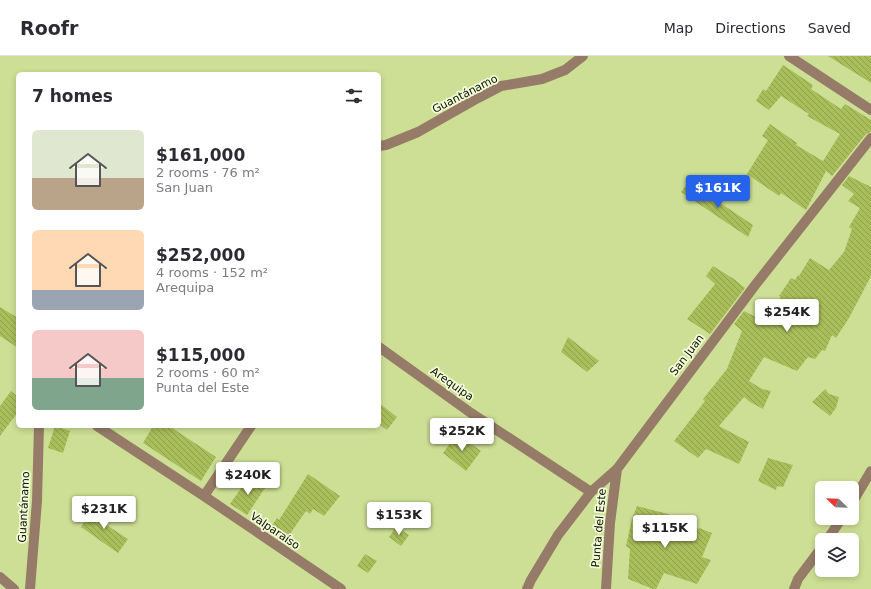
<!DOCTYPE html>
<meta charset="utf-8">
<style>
:root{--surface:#fff;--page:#f2f2f3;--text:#2b2b33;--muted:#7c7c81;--line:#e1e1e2;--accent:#2563eb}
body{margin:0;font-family:"DejaVu Sans",sans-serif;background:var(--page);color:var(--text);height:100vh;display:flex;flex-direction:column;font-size:15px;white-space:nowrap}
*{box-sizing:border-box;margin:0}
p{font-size:13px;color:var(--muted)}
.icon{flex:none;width:22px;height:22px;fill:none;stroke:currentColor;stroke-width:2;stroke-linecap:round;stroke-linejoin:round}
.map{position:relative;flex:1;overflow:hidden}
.drawer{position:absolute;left:16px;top:16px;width:365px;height:356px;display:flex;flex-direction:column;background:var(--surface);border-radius:6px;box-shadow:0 2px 6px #0003}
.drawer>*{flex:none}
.needle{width:26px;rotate:293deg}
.tools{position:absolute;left:815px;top:425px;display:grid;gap:8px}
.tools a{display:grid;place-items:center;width:44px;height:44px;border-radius:6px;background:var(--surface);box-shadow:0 2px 6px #0003;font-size:20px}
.price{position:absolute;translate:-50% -34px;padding:0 9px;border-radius:4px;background:#fff;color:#222;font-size:13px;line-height:26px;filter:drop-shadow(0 1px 2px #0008)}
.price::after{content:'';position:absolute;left:50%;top:24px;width:12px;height:9px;margin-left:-6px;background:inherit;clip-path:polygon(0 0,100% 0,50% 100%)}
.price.selected{background:var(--accent);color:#fff}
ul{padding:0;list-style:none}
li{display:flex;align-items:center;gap:12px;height:100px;padding:0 16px}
li span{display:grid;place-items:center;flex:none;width:112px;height:80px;border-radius:6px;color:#555}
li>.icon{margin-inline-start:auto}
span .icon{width:48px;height:48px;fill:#fffc;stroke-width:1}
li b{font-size:17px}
h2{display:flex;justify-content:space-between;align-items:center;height:48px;padding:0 16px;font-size:17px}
header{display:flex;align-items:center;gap:24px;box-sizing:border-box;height:56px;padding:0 20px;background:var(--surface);border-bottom:1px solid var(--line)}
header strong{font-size:19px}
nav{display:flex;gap:22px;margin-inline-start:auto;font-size:14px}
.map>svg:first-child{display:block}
</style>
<header>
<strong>Roofr</strong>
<nav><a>Map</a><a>Directions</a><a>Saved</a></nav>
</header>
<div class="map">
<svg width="871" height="533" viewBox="0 0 871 533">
<defs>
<pattern id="building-back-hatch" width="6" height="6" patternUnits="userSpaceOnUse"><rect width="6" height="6" fill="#a9bd5b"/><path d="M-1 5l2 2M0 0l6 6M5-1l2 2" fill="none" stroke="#90a14d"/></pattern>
</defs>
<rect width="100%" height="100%" fill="#cddf95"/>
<path fill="url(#building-back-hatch)" d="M 828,0 L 871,0 L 871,27 Z
M 783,9 L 813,29 L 811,33 L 841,53 L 845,48 L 871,64 L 871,76 L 866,78 L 832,120 L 826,115 L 806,154 L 781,137 L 779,140 L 747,118 L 768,84 L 762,80 L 770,68 L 797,87 L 796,89 L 823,105 L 840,78 L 807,60 L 809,58 L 781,40 L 769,54 L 756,45 L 763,33 L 766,35 Z
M 849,120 L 871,131 L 871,130 L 871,220 L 849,262 L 836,282 L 832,279 L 825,295 L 822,294 L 815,303 L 808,301 L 797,315 L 764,301 L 749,325 L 762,333 L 771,335 L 763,353 L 750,346 L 744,341 L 719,370 L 749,386 L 739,408 L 706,393 L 698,402 L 674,385 L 705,345 L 703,343 L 727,313 L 742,275 L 734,268 L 744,255 L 762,264 L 781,241 L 779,240 L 791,222 L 795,224 L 798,219 L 799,220 L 810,202 L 829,214 L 844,196 L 852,173 L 849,171 L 860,152 L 848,145 L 854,138 L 842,129 Z
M 689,126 L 753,169 L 748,181 L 681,136 Z
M 713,210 L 734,223 L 745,232 L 710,278 L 687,263 L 715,228 L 706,220 Z
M 0,251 L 18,262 L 18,292 L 0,280 Z
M 568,281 L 599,305 L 587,316 L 561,296 Z
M 825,333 L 829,338 L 839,341 L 836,352 L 830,360 L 812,346 Z
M 11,335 L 18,341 L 18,356 L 0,380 L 0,350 Z
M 379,347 L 397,361 L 387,374 L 379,368 Z
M 55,370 L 70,375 L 63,397 L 48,392 Z
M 153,370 L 169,370 L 216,401 L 201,425 L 143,387 Z
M 457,378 L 481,395 L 466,415 L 443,397 Z
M 768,402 L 793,409 L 783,431 L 777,430 L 776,434 L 758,425 Z
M 308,418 L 340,440 L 324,460 L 313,453 L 310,458 L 306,455 L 285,485 L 269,474 L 277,462 L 279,464 Z
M 249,421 L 265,432 L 247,459 L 230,448 Z
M 96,449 L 108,457 L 102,466 L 128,483 L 118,497 L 81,471 Z
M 637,450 L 668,458 L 699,473 L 699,472 L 712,477 L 702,501 L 711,504 L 697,528 L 664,517 L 656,533 L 653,533 L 628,523 L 630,493 L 626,490 L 632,463 Z
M 396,471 L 409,479 L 401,490 L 389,481 Z
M 365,498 L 377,505 L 368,517 L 357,510 Z"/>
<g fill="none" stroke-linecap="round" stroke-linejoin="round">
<path stroke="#967c68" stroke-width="10" d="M 789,0 L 871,54
M 379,90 L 386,89 L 418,76 L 478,42 L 501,30 L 542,23 L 565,14 L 583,0
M 379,291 L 471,357 L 591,436
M 97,370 L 204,440 L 341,533
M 204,440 L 251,370
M 852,447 L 871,415
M 827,484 L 842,462
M 0,521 L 14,533
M 30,533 L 37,445 L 39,370
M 527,533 L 531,524 L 558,479 L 591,436 L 617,413 L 756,228 L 871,82
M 606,533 L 610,467 L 617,413
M 794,533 L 798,523 L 822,491"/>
</g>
<g text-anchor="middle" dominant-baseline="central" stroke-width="3.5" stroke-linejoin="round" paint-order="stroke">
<g font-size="11" fill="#0d1100" stroke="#f2fbd7">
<text transform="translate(465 38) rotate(-27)">Guantánamo</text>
<text transform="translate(687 299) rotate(-53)">San Juan</text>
<text transform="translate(452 328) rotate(35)">Arequipa</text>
<text transform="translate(24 451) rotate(-87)">Guantánamo</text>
<text transform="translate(599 472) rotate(-85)">Punta del Este</text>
<text transform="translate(275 475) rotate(34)">Valparaíso</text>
</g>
</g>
</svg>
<div class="tools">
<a><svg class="needle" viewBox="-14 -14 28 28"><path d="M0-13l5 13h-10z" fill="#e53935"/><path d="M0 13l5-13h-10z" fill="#7c7c81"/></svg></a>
<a><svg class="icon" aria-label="layers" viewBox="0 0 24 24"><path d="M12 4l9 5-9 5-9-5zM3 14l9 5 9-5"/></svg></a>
</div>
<b class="price selected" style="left:718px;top:153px">$161K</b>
<b class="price" style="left:787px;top:277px">$254K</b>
<b class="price" style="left:462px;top:396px">$252K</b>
<b class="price" style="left:248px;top:440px">$240K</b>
<b class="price" style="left:104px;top:474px">$231K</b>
<b class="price" style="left:399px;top:480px">$153K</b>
<b class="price" style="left:665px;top:493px">$115K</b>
<section class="drawer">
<h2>7 homes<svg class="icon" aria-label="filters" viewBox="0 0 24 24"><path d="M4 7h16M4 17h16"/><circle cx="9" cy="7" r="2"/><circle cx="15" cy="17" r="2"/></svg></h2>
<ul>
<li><span style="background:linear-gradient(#dfe7d0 60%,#b9a48a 0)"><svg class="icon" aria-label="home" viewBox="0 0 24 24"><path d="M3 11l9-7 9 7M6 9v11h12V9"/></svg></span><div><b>$161,000</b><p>2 rooms · 76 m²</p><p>San Juan</p></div></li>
<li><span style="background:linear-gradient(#ffd9b3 75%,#9aa5b1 0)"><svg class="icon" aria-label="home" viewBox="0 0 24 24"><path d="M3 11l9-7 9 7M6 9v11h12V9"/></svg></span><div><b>$252,000</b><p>4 rooms · 152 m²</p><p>Arequipa</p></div></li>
<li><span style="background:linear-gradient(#f6c9c9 60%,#7fa58c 0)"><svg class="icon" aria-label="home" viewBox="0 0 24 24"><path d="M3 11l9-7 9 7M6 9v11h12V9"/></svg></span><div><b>$115,000</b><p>2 rooms · 60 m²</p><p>Punta del Este</p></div></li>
</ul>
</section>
</div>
